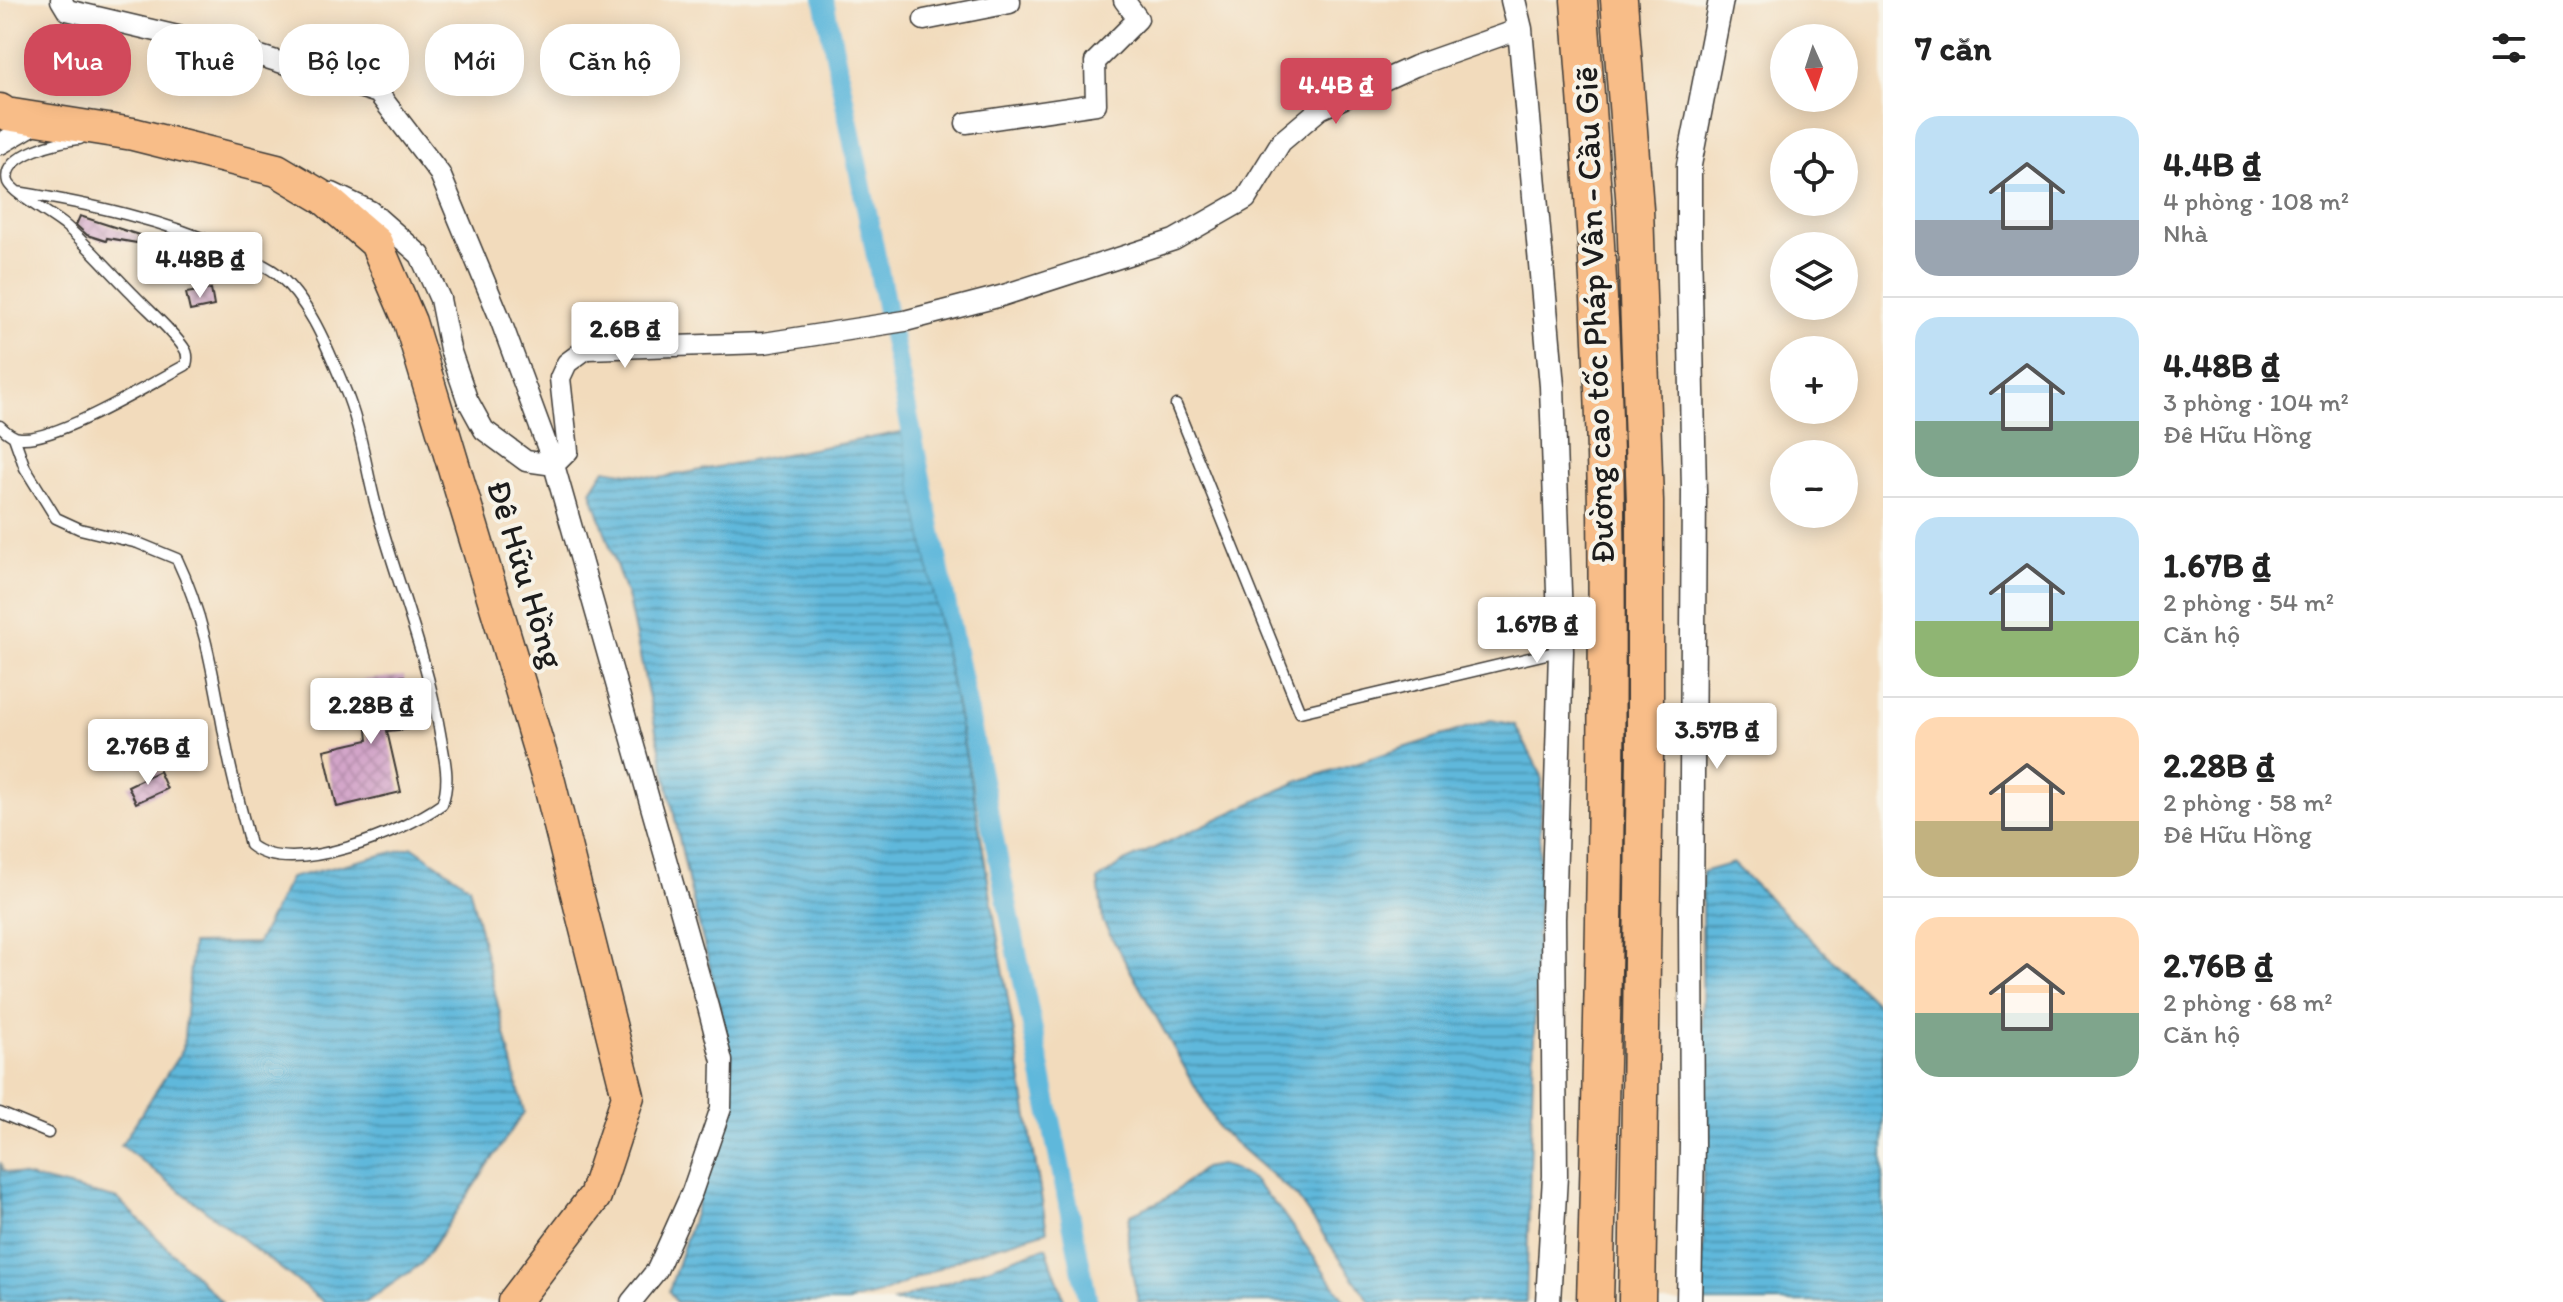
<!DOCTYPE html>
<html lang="vi">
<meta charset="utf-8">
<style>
:root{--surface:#fff;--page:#f2f2f2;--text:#222;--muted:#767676;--line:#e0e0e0;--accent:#d1495b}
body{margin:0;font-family:Itim,sans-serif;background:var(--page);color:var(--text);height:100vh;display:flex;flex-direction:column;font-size:30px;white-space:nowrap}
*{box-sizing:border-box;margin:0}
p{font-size:26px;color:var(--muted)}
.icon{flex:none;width:44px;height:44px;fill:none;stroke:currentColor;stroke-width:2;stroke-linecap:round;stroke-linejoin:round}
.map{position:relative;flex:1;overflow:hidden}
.sheet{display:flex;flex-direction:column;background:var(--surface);width:680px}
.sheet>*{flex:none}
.banner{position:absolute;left:24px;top:24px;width:760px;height:72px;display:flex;gap:16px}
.needle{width:52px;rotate:177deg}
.tools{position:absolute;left:1770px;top:24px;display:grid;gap:16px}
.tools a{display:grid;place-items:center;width:88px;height:88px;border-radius:50%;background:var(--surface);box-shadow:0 4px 20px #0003;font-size:40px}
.price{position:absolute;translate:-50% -68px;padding:0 18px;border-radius:8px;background:#fff;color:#222;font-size:26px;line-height:52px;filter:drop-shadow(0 2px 4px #0008)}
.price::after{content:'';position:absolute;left:50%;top:48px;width:24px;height:18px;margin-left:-12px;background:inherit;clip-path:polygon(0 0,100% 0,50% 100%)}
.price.current{background:var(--accent);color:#fff}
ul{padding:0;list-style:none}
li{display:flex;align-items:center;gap:24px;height:200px;padding:0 32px}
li+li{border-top:2px solid var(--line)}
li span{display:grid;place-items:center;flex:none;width:224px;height:160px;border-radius:24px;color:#555}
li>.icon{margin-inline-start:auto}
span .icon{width:96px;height:96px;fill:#fffc;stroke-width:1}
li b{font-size:34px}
h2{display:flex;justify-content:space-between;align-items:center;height:96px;padding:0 32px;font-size:34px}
.chip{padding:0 28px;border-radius:32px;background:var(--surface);box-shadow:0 4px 20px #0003;font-size:28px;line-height:72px}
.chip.current{background:var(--accent);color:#fff}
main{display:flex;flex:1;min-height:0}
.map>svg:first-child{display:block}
</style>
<main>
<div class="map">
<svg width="1883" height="1302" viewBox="0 0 1883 1302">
<defs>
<pattern id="water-rules" width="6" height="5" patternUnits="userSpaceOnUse" patternTransform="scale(2)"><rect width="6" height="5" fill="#5eb8db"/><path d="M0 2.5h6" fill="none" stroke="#4d95b1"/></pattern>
<pattern id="building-cross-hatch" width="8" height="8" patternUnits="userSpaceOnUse" patternTransform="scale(2)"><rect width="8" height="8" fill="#d3a5c9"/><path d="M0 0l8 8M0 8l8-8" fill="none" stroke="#b58dac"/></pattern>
</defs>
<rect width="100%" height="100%" fill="#f7f3e8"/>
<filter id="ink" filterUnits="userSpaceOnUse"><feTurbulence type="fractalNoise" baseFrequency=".0125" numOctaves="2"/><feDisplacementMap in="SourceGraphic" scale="16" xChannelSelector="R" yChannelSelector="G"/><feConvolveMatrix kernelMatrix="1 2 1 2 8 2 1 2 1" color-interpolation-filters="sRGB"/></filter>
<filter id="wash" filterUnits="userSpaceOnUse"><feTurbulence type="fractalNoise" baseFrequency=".006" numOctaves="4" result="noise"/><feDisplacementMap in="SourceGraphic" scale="32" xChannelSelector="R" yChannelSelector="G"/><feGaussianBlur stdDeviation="1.8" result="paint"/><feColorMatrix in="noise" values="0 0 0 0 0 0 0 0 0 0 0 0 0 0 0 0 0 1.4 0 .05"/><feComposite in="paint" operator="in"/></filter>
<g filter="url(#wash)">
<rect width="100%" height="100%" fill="#f2dbbc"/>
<path fill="url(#water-rules)" stroke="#3d6a7c" stroke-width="2" d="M 902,432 L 975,802 L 1047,1231 L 971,1254 L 880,1294 L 847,1302 L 676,1302 L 669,1291 L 726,1115 L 728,1073 L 721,1012 L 690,889 L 628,600 L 591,491 L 605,469 L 659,478 Z
M 1491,720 L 1515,725 L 1542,776 L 1526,1302 L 1370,1302 L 1297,1197 L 1219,1129 L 1103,922 L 1098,880 L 1124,862 L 1299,781 Z
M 413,847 L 469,886 L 524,1112 L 421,1264 L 366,1302 L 324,1302 L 121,1145 L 183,1049 L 192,944 L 257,943 L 290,878 Z
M 1733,863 L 1883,1010 L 1883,1302 L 1700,1302 L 1703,1243 L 1702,872 Z
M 0,1162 L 3,1171 L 118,1199 L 222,1302 L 0,1302 Z
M 1220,1165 L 1234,1169 L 1253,1180 L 1281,1211 L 1346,1302 L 1138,1302 C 1134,1279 1122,1235 1131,1214 L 1165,1199 L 1204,1168 Z
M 1046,1247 L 1065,1302 L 892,1302 Z"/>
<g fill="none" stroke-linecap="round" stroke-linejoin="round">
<path stroke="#5eb8db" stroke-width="20" d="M 824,0 L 1088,1302"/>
</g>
<g id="blocks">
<path fill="url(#building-cross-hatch)" d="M 80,216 L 139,235 L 137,243 L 107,238 L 106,241 L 87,235 L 76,225 Z
M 211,289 L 214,306 L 190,311 L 186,293 Z
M 404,676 L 409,729 L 387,731 L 401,792 L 337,807 L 324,750 L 368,740 L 362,680 Z
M 159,771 L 167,789 L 136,803 L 128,786 Z"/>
</g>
</g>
<g filter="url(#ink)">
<use href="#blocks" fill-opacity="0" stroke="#3c3934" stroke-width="2"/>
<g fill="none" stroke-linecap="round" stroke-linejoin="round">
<defs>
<path id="service" d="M 1176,405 L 1300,712 L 1559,651
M 0,426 C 6,432 13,438 21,438 C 57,441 152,383 186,365 C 188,358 188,353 184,348 C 170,328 149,311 133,294 C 111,272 90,248 67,227 C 55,216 13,194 8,182 C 0,154 63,140 80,139
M 14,437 L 25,468 L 56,518 L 80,529 L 138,543 L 177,559 C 207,622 215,688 228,755 C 234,785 243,815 250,845 C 292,879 403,832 442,804 C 451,780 444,757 440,733 C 427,656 398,585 377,510 C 366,470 361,426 344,387 C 328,349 310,301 276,273 C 264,264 247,257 233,251 C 165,220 90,204 17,192
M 0,1113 L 48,1133"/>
<path id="minor" d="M 61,0 L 67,10 L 254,54 L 378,93 L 440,174 L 499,316 L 554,465 L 708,1007 L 722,1061 L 721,1108 L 692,1192 L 657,1270 L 631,1302
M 924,20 L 1010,3 L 1010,0
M 966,123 L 1096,104 L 1095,62 L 1138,19 L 1124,0
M 0,144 L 41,120
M 332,193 L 370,211 L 420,255 L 440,299 L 450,349 L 467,399 L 484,430 L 526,461 L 554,465 L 568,451 L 560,378 L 567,363 L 586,349 L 764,343 L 905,321 L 1001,296 L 1174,240 L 1246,199 L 1281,142 L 1320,109 L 1415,66 L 1520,29"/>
<path id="tertiary" d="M 1513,0 L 1520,29 L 1552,386 L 1561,651 L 1553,919 L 1555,1176 L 1548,1302
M 1689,1302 L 1692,1144 L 1691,915 L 1694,491 L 1689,240 L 1689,165 L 1721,0"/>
<path id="primary" d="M 0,110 L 6,114 L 133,134 L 277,170 L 324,198 L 376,243 L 410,322 L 549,782 L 628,1096 L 595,1196 L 514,1302"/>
<path id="motorway" d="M 1579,0 C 1592,170 1604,340 1606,510 C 1609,774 1602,1038 1595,1302
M 1619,0 L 1635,209 L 1645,502 L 1645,756 L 1637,1302"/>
</defs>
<use href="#service" stroke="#3c3934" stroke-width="13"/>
<use href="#minor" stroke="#3c3934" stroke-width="23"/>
<use href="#tertiary" stroke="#3c3934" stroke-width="27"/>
<use href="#primary" stroke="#3c3934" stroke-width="35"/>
<use href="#motorway" stroke="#3c3934" stroke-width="39"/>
<use href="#service" stroke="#fff" stroke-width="10"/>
<use href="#minor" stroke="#fff" stroke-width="20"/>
<use href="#tertiary" stroke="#fff" stroke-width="24"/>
<use href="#primary" stroke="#f8bd88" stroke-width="32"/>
<use href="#motorway" stroke="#f8bd88" stroke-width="36"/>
</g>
</g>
<g text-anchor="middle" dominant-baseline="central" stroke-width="8" stroke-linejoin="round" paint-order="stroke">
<g font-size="34" fill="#1c1c1c" stroke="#f7f3e8">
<text transform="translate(1594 315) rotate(-92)">Đường cao tốc Pháp Vân - Cầu Giẽ</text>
<text transform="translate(526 574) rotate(73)">Đê Hữu Hồng</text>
</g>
</g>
</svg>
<div class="tools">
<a><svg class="needle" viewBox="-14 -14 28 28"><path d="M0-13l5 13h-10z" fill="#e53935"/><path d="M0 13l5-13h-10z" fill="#767676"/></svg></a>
<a><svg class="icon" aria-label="locate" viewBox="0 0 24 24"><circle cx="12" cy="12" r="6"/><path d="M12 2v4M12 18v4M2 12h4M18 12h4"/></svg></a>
<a><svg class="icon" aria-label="layers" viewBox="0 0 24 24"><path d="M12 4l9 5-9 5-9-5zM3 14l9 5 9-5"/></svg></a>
<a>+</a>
<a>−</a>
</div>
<b class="price current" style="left:1336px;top:126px">4.4B ₫</b>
<b class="price" style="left:200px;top:300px">4.48B ₫</b>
<b class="price" style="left:625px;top:370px">2.6B ₫</b>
<b class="price" style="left:1537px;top:665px">1.67B ₫</b>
<b class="price" style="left:371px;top:746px">2.28B ₫</b>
<b class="price" style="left:1717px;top:771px">3.57B ₫</b>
<b class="price" style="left:148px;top:787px">2.76B ₫</b>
<div class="banner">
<a class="chip current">Mua</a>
<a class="chip">Thuê</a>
<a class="chip">Bộ lọc</a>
<a class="chip">Mới</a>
<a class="chip">Căn hộ</a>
</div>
</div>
<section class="sheet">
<h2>7 căn<svg class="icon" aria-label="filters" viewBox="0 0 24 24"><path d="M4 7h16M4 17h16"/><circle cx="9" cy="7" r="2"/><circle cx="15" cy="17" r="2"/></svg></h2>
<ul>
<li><span style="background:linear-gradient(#bfe0f5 65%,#9aa5b1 0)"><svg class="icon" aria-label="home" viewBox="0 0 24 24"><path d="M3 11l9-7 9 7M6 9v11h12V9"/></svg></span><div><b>4.4B ₫</b><p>4 phòng · 108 m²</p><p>Nhà</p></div></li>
<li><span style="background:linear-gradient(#bfe0f5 65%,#7fa58c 0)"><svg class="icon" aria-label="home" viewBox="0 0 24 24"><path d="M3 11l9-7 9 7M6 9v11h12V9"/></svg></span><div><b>4.48B ₫</b><p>3 phòng · 104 m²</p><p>Đê Hữu Hồng</p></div></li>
<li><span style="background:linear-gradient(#bfe0f5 65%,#8fb573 0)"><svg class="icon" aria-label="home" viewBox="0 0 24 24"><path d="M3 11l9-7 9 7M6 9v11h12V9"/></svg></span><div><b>1.67B ₫</b><p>2 phòng · 54 m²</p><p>Căn hộ</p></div></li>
<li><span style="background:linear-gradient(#ffd9b3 65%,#c2b280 0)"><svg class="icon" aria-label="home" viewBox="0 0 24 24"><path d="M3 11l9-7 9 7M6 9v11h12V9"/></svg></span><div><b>2.28B ₫</b><p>2 phòng · 58 m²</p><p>Đê Hữu Hồng</p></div></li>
<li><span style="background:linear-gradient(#ffd9b3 60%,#7fa58c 0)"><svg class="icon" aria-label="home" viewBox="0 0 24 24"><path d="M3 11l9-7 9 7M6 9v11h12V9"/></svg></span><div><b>2.76B ₫</b><p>2 phòng · 68 m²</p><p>Căn hộ</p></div></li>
</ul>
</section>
</main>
